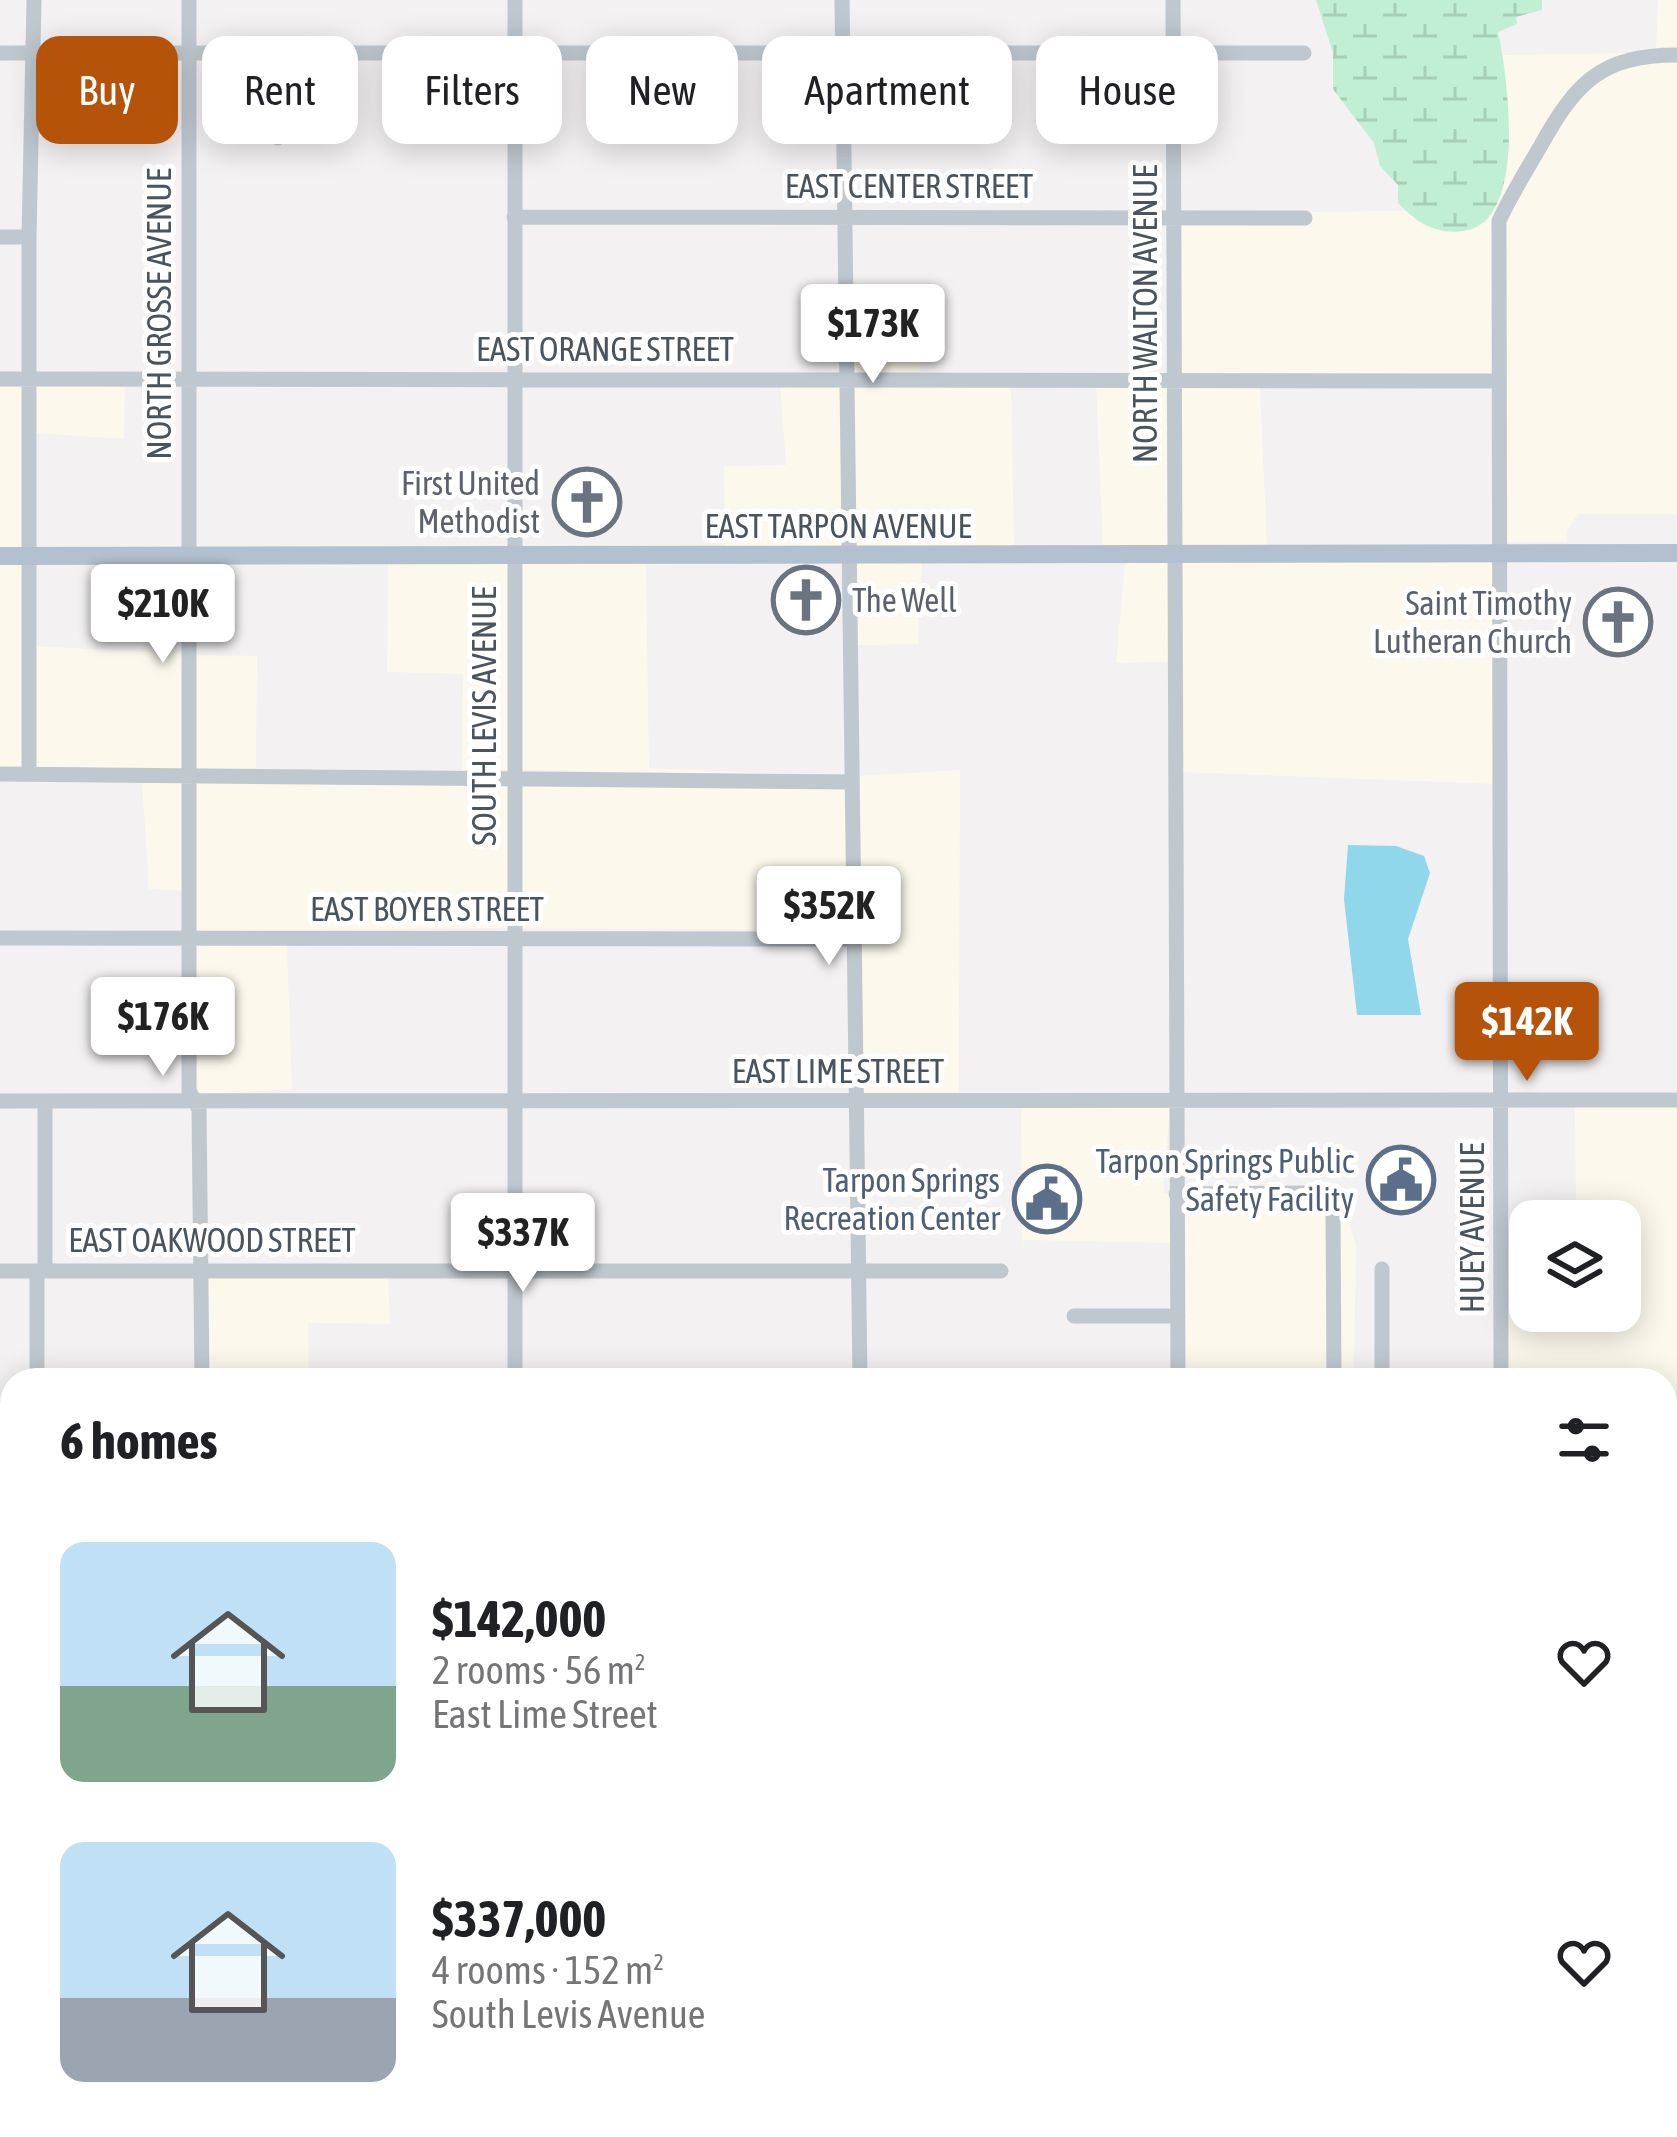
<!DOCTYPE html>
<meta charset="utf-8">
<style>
:root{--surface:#fff;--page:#f2f2f2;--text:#202124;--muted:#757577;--accent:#b45309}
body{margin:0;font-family:"Asap Condensed",sans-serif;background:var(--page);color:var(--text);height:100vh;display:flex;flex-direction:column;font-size:45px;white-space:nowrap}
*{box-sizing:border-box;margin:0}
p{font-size:39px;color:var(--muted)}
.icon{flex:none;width:66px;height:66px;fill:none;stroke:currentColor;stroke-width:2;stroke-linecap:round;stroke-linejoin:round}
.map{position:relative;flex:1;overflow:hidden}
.sheet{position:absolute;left:0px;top:1368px;width:1677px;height:771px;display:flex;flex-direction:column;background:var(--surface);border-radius:36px 36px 0 0;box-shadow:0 6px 30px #0003}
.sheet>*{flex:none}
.guide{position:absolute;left:36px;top:36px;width:1605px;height:108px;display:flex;gap:24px}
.controls{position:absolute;left:1509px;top:1200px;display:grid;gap:24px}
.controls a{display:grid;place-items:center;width:132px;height:132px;border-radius:24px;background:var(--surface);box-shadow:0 6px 30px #0003;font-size:60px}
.price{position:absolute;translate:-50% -102px;padding:0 27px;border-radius:12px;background:#fff;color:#222;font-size:39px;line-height:78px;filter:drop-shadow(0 3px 6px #0008)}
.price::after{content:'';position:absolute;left:50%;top:72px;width:36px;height:27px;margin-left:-18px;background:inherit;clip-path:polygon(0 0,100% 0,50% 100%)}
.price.on{background:var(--accent);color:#fff}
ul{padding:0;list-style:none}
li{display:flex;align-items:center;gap:36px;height:300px;padding:0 60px}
li span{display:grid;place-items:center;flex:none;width:336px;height:240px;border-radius:24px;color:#555}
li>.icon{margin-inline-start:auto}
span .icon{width:144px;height:144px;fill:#fffc;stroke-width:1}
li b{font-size:51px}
h2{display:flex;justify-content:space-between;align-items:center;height:144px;padding:0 60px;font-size:51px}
.pill{padding:0 42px;border-radius:24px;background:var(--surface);box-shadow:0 6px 30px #0003;font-size:42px;line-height:108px}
.pill.on{background:var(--accent);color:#fff}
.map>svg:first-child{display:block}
</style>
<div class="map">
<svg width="1677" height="2137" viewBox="0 0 1677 2137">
<defs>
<pattern id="forest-firs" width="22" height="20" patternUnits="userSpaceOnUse" patternTransform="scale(3)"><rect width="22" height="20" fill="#c1efd3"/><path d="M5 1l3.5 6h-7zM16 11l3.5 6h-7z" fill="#a7cfb8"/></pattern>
<pattern id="wetland-marsh" width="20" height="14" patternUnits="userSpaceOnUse" patternTransform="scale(3)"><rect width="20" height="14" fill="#c1efd3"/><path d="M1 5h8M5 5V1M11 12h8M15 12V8" fill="none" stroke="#a7cfb8"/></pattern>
</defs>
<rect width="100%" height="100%" fill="#f3f1f1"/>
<path fill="#fcf8ec" d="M 1658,0 L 1677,0 L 1677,48 L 1656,48 Z
M 1628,53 L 1591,69 L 1570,87 L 1493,215 L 1493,375 L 1180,373 L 1180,223 L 1310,224 L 1311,212 L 1406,211 L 1423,225 L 1487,223 L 1510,148 L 1503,55 Z
M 1677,61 L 1677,514 L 1578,514 L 1567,531 L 1567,542 L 1505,542 L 1504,222 L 1570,106 L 1597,80 L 1624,67 Z
M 919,304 L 920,372 L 853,372 L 852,305 Z
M 0,385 L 24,385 L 23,549 L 0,549 Z
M 35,385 L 125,386 L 124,439 L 35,433 Z
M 780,385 L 842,385 L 844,547 L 725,550 L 724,466 L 786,465 Z
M 853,385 L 1011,385 L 1014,546 L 855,549 Z
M 1096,385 L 1169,385 L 1169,549 L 1103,548 Z
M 1180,385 L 1260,386 L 1267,549 L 1180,549 Z
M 1489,560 L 1494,568 L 1494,784 L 1181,772 L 1180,562 Z
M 508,561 L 509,770 L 462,770 L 463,674 L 387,672 L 388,562 Z
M 519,561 L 646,562 L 649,768 L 827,776 L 520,770 Z
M 0,562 L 23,562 L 23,768 L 0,768 Z
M 856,562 L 922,562 L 918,644 L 856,645 Z
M 1125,562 L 1169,562 L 1169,662 L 1116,663 Z
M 35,646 L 183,654 L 183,769 L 35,768 Z
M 194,655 L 257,656 L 256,768 L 194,769 Z
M 960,770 L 959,1093 L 862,1095 L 857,776 Z
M 142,781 L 183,781 L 183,891 L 149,889 Z
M 194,781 L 509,782 L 509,928 L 194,932 Z
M 520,783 L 846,788 L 849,930 L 520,928 Z
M 194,945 L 287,946 L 292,1089 L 198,1095 Z
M 1575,1106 L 1677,1106 L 1677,1424 L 1665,1424 L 1665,1380 L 1507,1380 L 1507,1246 L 1530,1248 L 1530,1311 L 1620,1311 L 1620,1221 L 1576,1221 Z
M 1021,1107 L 1170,1107 L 1163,1193 L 1170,1194 L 1171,1243 L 1023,1240 L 1022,1251 Z
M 1338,1186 L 1356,1246 L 1354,1380 L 1340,1380 L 1339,1211 L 1316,1187 Z
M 1305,1199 L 1318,1202 L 1327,1213 L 1329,1380 L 1184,1380 L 1182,1200 Z
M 388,1276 L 390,1324 L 308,1323 L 309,1380 L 208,1380 L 206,1277 Z
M 0,1965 L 12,1965 L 12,2058 L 0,2062 Z"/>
<path fill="url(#forest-firs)" d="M 934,2127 L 1018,2127 L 1016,2137 L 934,2137 Z"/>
<path fill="url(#wetland-marsh)" d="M 1542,0 L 1542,10 L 1516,17 L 1517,24 L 1498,32 C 1508,78 1528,224 1463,231 C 1436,235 1416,222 1398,203 L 1398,185 L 1380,166 L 1374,143 L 1333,89 L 1333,53 L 1316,0 Z
M 12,2058 L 12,2121 L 0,2120 L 0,2062 Z"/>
<path fill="#90d7eb" d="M 1348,845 L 1396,846 L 1424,856 L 1430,873 L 1408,939 L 1421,1015 L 1357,1015 L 1344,899 Z"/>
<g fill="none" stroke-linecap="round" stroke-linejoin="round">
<path stroke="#bfc8cf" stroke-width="15" d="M 189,0 L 189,1091 L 199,1109 L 202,1380
M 842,0 L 860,1380
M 1173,0 L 1178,1380
M 0,53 L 1304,53
M 278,138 L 279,55
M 514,217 L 1305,218
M 0,237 L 29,237
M 0,379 L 1499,381
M 0,774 L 852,782
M 29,774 L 29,237 L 34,0
M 0,938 L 854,939
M 0,1101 L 1677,1100
M 45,1101 L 45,1271
M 1176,1194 L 1314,1193 L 1328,1202 L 1333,1211 L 1334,1380
M 1382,1269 L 1382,1380
M 0,1271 L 1001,1271
M 37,1271 L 37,1380
M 1074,1316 L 1178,1316
M 515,1380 L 515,0
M 1501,1380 L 1499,221 C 1511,195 1526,171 1540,147 C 1575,84 1600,55 1677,55
M 1665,1431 L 1677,1431
M 0,1437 L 12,1437
M 0,1750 L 12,1751
M 1665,1818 L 1677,1818
M 1665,1915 L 1677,1915
M 1665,2007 L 1677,2007
M 1665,2090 L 1677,2090
M 0,2126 L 651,2127
M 868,2127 L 868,2137
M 1079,2127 L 1079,2137
M 1230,2127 L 1230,2137
M 1458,2127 L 1458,2137
M 1559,2127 L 1559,2137"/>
<path stroke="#b2c0cf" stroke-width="18" d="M 0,556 L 1677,553"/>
</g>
<defs>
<symbol id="church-ring" viewBox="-11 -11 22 22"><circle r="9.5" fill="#fff" stroke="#6b7280" stroke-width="1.5"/><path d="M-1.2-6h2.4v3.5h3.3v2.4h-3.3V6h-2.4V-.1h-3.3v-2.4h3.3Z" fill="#6b7280"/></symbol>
<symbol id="civic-ring" viewBox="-11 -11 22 22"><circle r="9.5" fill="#fff" stroke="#5c6f8a" stroke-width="1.5"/><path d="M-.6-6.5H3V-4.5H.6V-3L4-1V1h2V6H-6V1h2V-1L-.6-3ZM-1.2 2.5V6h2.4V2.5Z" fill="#5c6f8a"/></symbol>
</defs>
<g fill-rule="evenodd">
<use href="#church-ring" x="549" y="464" width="76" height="76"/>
<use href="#church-ring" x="768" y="562" width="76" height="76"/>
<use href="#church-ring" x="1580" y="584" width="76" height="76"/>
<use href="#civic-ring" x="1363" y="1142" width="76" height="76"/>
<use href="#civic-ring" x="1009" y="1161" width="76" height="76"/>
</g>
<g text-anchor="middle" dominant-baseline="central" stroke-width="10" stroke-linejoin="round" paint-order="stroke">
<g font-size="33" fill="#49545e" stroke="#fff">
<text x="909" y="186">EAST CENTER STREET</text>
<text transform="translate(159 314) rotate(-90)">NORTH GROSSE AVENUE</text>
<text transform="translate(1145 314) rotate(-90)">NORTH WALTON AVENUE</text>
<text x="605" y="349">EAST ORANGE STREET</text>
<text x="838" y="526">EAST TARPON AVENUE</text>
<text transform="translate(484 716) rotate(-90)">SOUTH LEVIS AVENUE</text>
<text x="427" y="909">EAST BOYER STREET</text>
<text x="838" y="1071">EAST LIME STREET</text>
<text transform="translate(1472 1228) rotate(-90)">HUEY AVENUE</text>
<text x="212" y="1240">EAST OAKWOOD STREET</text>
</g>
<g font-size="33" fill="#5b616d" stroke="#fff" text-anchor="end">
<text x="540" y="483">First United<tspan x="540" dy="38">Methodist</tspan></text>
<text x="852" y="600" text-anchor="start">The Well</text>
<text x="1572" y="603">Saint Timothy<tspan x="1572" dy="38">Lutheran Church</tspan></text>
</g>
<g font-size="33" fill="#4e5e75" stroke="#fff" text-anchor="end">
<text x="1354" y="1161">Tarpon Springs Public<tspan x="1354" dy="38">Safety Facility</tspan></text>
<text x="1000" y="1180">Tarpon Springs<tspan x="1000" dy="38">Recreation Center</tspan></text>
</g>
</g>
</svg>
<div class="controls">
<a><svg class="icon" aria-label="layers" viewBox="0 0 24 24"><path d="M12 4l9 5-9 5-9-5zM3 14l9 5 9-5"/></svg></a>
</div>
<b class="price" style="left:873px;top:386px">$173K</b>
<b class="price" style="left:163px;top:666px">$210K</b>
<b class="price" style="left:829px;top:968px">$352K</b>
<b class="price" style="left:163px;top:1079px">$176K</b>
<b class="price on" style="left:1527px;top:1084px">$142K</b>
<b class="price" style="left:523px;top:1295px">$337K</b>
<div class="guide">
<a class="pill on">Buy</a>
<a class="pill">Rent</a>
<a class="pill">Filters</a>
<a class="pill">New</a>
<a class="pill">Apartment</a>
<a class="pill">House</a>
</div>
<section class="sheet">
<h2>6 homes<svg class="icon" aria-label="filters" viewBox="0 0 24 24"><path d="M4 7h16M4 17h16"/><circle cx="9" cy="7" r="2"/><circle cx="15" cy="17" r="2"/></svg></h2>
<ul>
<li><span style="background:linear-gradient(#bfe0f5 60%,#7fa58c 0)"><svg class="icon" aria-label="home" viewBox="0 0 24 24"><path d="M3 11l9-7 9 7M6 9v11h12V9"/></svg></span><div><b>$142,000</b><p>2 rooms · 56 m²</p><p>East Lime Street</p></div><svg class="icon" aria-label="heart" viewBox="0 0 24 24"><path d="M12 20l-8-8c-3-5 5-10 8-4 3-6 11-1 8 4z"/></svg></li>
<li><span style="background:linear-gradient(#bfe0f5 65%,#9aa5b1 0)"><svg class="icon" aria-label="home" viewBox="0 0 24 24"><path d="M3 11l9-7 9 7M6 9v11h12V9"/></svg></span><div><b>$337,000</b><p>4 rooms · 152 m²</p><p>South Levis Avenue</p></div><svg class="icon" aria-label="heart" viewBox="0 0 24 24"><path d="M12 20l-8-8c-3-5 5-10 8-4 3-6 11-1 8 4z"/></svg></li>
</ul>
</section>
</div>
